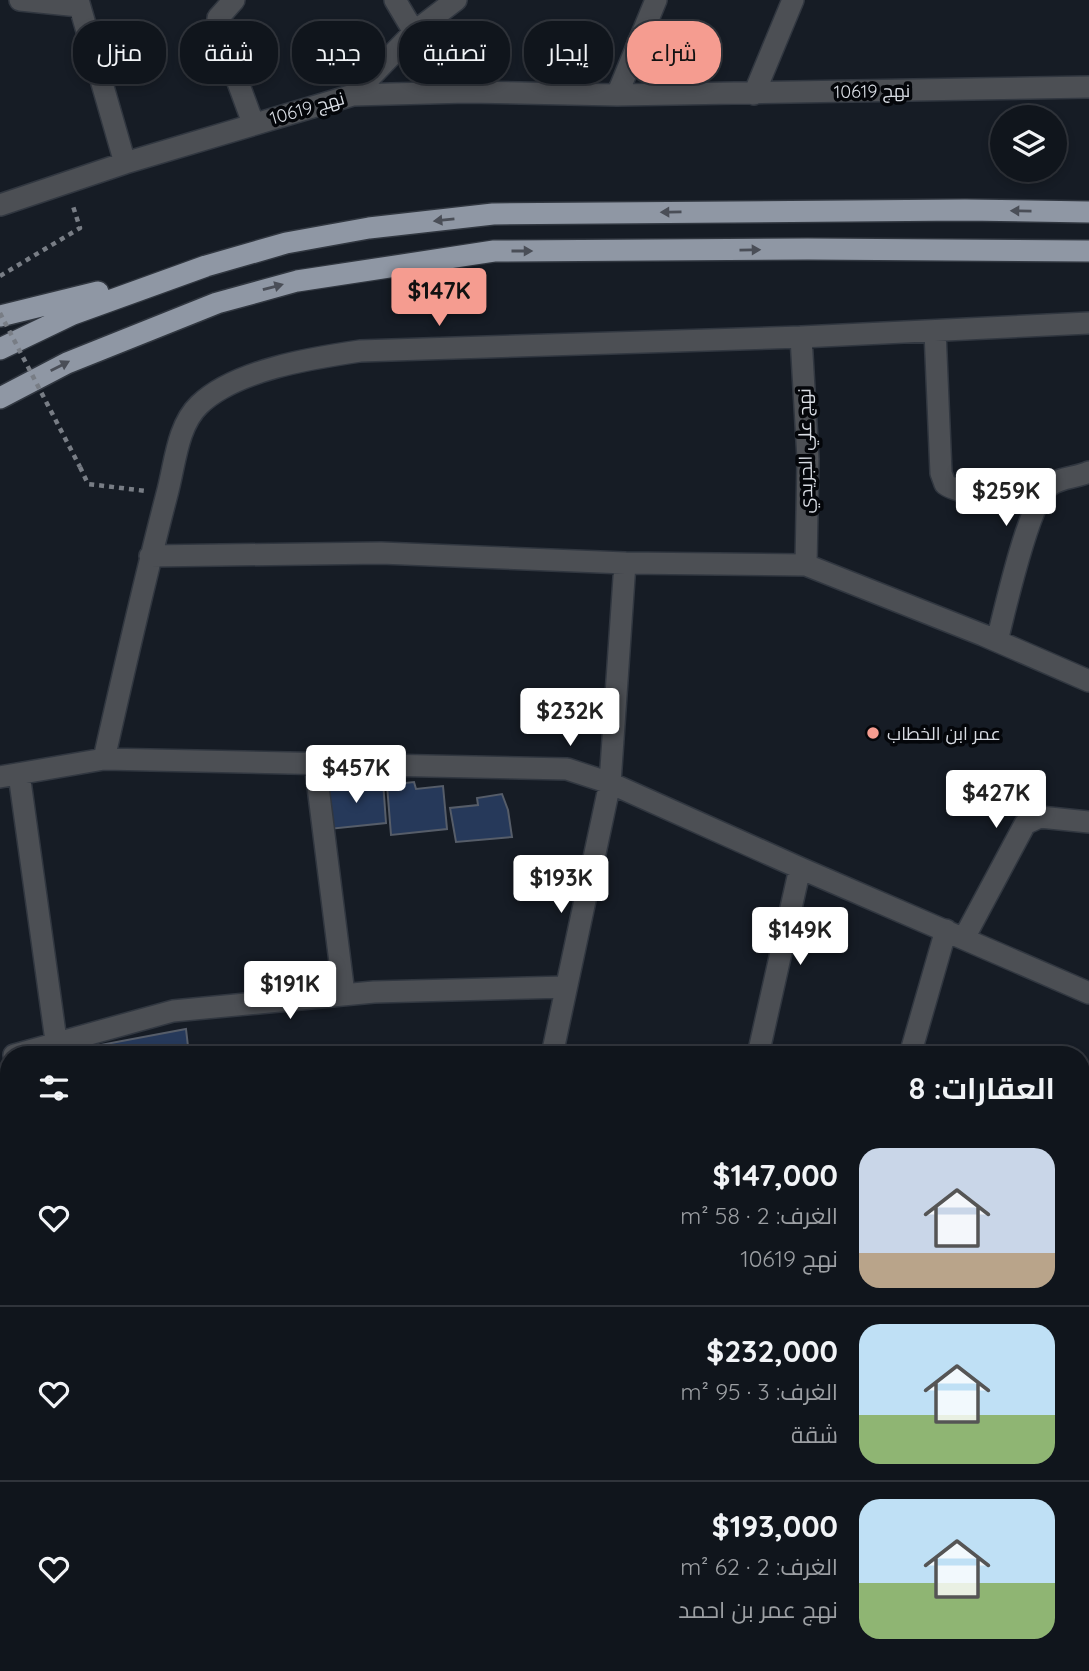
<!DOCTYPE html>
<html lang="ar">
<meta charset="utf-8">
<style>
:root{--surface:#10151c;--page:#191e25;--text:#f1f3f6;--muted:#9c9fa3;--line:#30343b;--accent:#f59c90}
body{margin:0;font-family:Quicksand,Cairo,sans-serif;background:var(--page);color:var(--text);direction:rtl;height:100vh;display:flex;flex-direction:column;font-size:26px;white-space:nowrap}
*{box-sizing:border-box;margin:0}
p{font-size:23px;color:var(--muted)}
.icon{flex:none;width:38px;height:38px;fill:none;stroke:currentColor;stroke-width:2;stroke-linecap:round;stroke-linejoin:round}
.map{position:relative;flex:1;overflow:hidden;direction:ltr}
.panel{position:absolute;left:0px;top:1046px;width:1090px;height:625px;display:flex;flex-direction:column;background:var(--surface);border-radius:28px 28px 0 0;box-shadow:0 4px 10px #0003,0 0 0 2px var(--line);direction:rtl}
.panel>*{flex:none}
.hud{position:absolute;left:21px;top:21px;width:700px;height:63px;direction:rtl;display:flex;gap:14px}
.buttons{position:absolute;left:990px;top:105px;display:grid;gap:14px}
.buttons a{display:grid;place-items:center;width:77px;height:77px;border-radius:50%;background:var(--surface);box-shadow:0 4px 10px #0003,0 0 0 2px var(--line);font-size:35px}
.price{position:absolute;translate:-50% -60px;padding:0 16px;border-radius:7px;background:#fff;color:#222;font-size:23px;line-height:46px;filter:drop-shadow(0 2px 4px #0008)}
.price::after{content:'';position:absolute;left:50%;top:42px;width:21px;height:16px;margin-left:-10px;background:inherit;clip-path:polygon(0 0,100% 0,50% 100%)}
.price.on{background:var(--accent);color:#111}
ul{padding:0;list-style:none}
li{display:flex;align-items:center;gap:21px;height:175px;padding:0 35px}
li+li{border-top:2px solid var(--line)}
li span{display:grid;place-items:center;flex:none;width:196px;height:140px;border-radius:21px;color:#555}
li>.icon{margin-inline-start:auto}
span .icon{width:84px;height:84px;fill:#fffc;stroke-width:1}
li b{font-size:30px}
h2{display:flex;justify-content:space-between;align-items:center;height:84px;padding:0 35px;font-size:30px}
.tag{padding:0 24px;border-radius:28px;background:var(--surface);box-shadow:0 4px 10px #0003,0 0 0 2px var(--line);font-size:24px;line-height:63px}
.tag.on{background:var(--accent);color:#111}
.map>svg:first-child{display:block}
</style>
<div class="map">
<svg width="1089" height="1671" viewBox="0 0 1089 1671">
<rect width="100%" height="100%" fill="#161c25"/>
<path fill="#26395a" stroke="#565d69" stroke-width="2" d="M 383,781 L 386,823 L 329,829 L 325,786 Z
M 414,782 L 416,789 L 443,786 L 447,829 L 391,835 L 387,785 Z
M 502,794 L 508,810 L 512,837 L 456,842 L 450,808 L 478,805 L 477,798 Z
M 186,1029 L 189,1055 L 63,1055 L 63,1052 Z
M 251,1662 L 287,1662 L 295,1668 L 293,1671 L 255,1671 Z"/>
<g fill="none" stroke-linecap="round" stroke-linejoin="round">
<defs>
<path id="minor" d="M 20,0 L 79,6
M 78,0 L 125,163
M 234,0 L 218,18 L 218,28 L 253,123
M 395,0 L 414,32
M 754,94 L 793,0
M 353,95 L 414,32 L 456,0
M 617,95 L 656,0
M 0,205 L 125,163 L 353,95 L 467,92 L 617,95 L 1089,87
M 935,331 L 941,473 L 945,484 C 965,499 1019,492 1044,491
M 801,337 L 808,459 L 806,565
M 150,556 L 381,553 L 625,563 L 806,565 L 983,635 L 1089,681
M 997,641 C 1005,610 1028,504 1049,486 C 1060,477 1076,478 1089,472
M 104,759 C 124,670 144,582 167,494 C 175,465 177,426 199,405 C 235,370 312,358 360,351 L 801,337 L 1089,323
M 315,763 L 344,994
M 19,774 L 58,1055
M 0,777 L 104,759 L 567,769 L 610,783 L 800,868 L 1089,993
M 964,938 L 1025,824 L 1040,817 L 1089,822
M 14,1055 L 173,1011 L 374,992 L 566,987
M 552,1055 L 610,783 L 625,563
M 758,1055 L 800,868
M 910,1055 L 946,930
M 1082,1131 L 1089,1135
M 1082,1281 L 1089,1284
M 1082,1312 L 1089,1309
M 0,1469 L 9,1468
M 1082,1485 L 1089,1489
M 0,1589 L 9,1588
M 1082,1589 L 1089,1574
M 1082,1647 L 1089,1631
M 702,1662 L 709,1671
M 187,1671 L 207,1662
M 530,1671 L 534,1662
M 659,1671 L 663,1662
M 870,1671 L 874,1662
M 1041,1671 L 1045,1662
M 1070,1671 L 1074,1662"/>
<path id="highway" d="M 0,316 L 98,292
M 0,349 L 73,314 L 206,266 L 286,243 L 369,228 L 493,214 L 965,210 L 1089,212
M 0,398 L 67,363 L 217,303 L 297,281 L 494,251 L 808,249 L 1089,251"/>
</defs>
<use href="#minor" stroke="#313740" stroke-width="24"/>
<use href="#highway" stroke="#313740" stroke-width="24"/>
<path stroke="#787d85" stroke-width="4.5" stroke-dasharray="5 5" stroke-linecap="butt" d="M 0,276 L 80,228 L 72,203
M 80,467 L 88,484 L 146,491"/>
<use href="#minor" stroke="#4c4f54" stroke-width="21"/>
<use href="#highway" stroke="#8f97a4" stroke-width="21"/>
<path stroke="#787d85" stroke-width="4.5" stroke-dasharray="5 5" stroke-linecap="butt" d="M 0,313 L 80,467"/>
</g>
<defs><path id="oneway-solid" d="M-6-.8H1V-3.2L6.5 0L1 3.2V.8H-6Z" transform="scale(1.75)"/></defs>
<g fill="#4a4e57">
<use href="#oneway-solid" transform="translate(1021 211) rotate(-179)"/>
<use href="#oneway-solid" transform="translate(671 212) rotate(179)"/>
<use href="#oneway-solid" transform="translate(444 220) rotate(174)"/>
<use href="#oneway-solid" transform="translate(750 250) rotate(-1)"/>
<use href="#oneway-solid" transform="translate(522 251)"/>
<use href="#oneway-solid" transform="translate(273 287) rotate(-15)"/>
<use href="#oneway-solid" transform="translate(60 366) rotate(-27)"/>
</g>
<circle fill="#f59c90" stroke="#04060a" stroke-width="2.5" cx="873" cy="733" r="7"/>
<g text-anchor="middle" dominant-baseline="central" stroke-width="7" stroke-linejoin="round" paint-order="stroke">
<g font-size="18" fill="#d9dde4" stroke="#04060a">
<text transform="translate(872 91) rotate(-1)">نهج 10619</text>
<text transform="translate(307 108) rotate(-16)">نهج 10619</text>
<text transform="translate(805 451) rotate(-91)">نهج علي الجريدي</text>
</g>
<g font-size="18" fill="#d9dde4" stroke="#04060a" text-anchor="start">
<text x="887" y="733">عمر ابن الخطاب</text>
</g>
</g>
</svg>
<div class="buttons">
<a><svg class="icon" aria-label="layers" viewBox="0 0 24 24"><path d="M12 4l9 5-9 5-9-5zM3 14l9 5 9-5"/></svg></a>
</div>
<b class="price on" style="left:439px;top:328px">$147K</b>
<b class="price" style="left:1006px;top:528px">$259K</b>
<b class="price" style="left:570px;top:748px">$232K</b>
<b class="price" style="left:356px;top:805px">$457K</b>
<b class="price" style="left:996px;top:830px">$427K</b>
<b class="price" style="left:561px;top:915px">$193K</b>
<b class="price" style="left:800px;top:967px">$149K</b>
<b class="price" style="left:290px;top:1021px">$191K</b>
<div class="hud">
<a class="tag on">شراء</a>
<a class="tag">إيجار</a>
<a class="tag">تصفية</a>
<a class="tag">جديد</a>
<a class="tag">شقة</a>
<a class="tag">منزل</a>
</div>
<section class="panel">
<h2>العقارات: 8<svg class="icon" aria-label="filters" viewBox="0 0 24 24"><path d="M4 7h16M4 17h16"/><circle cx="9" cy="7" r="2"/><circle cx="15" cy="17" r="2"/></svg></h2>
<ul>
<li><span style="background:linear-gradient(#c9d6e8 75%,#b9a48a 0)"><svg class="icon" aria-label="home" viewBox="0 0 24 24"><path d="M3 11l9-7 9 7M6 9v11h12V9"/></svg></span><div><b>$147,000</b><p>الغرف: 2 · 58 m²</p><p>نهج 10619</p></div><svg class="icon" aria-label="heart" viewBox="0 0 24 24"><path d="M12 20l-8-8c-3-5 5-10 8-4 3-6 11-1 8 4z"/></svg></li>
<li><span style="background:linear-gradient(#bfe0f5 65%,#8fb573 0)"><svg class="icon" aria-label="home" viewBox="0 0 24 24"><path d="M3 11l9-7 9 7M6 9v11h12V9"/></svg></span><div><b>$232,000</b><p>الغرف: 3 · 95 m²</p><p>شقة</p></div><svg class="icon" aria-label="heart" viewBox="0 0 24 24"><path d="M12 20l-8-8c-3-5 5-10 8-4 3-6 11-1 8 4z"/></svg></li>
<li><span style="background:linear-gradient(#bfe0f5 60%,#8fb573 0)"><svg class="icon" aria-label="home" viewBox="0 0 24 24"><path d="M3 11l9-7 9 7M6 9v11h12V9"/></svg></span><div><b>$193,000</b><p>الغرف: 2 · 62 m²</p><p>نهج عمر بن احمد</p></div><svg class="icon" aria-label="heart" viewBox="0 0 24 24"><path d="M12 20l-8-8c-3-5 5-10 8-4 3-6 11-1 8 4z"/></svg></li>
</ul>
</section>
</div>
